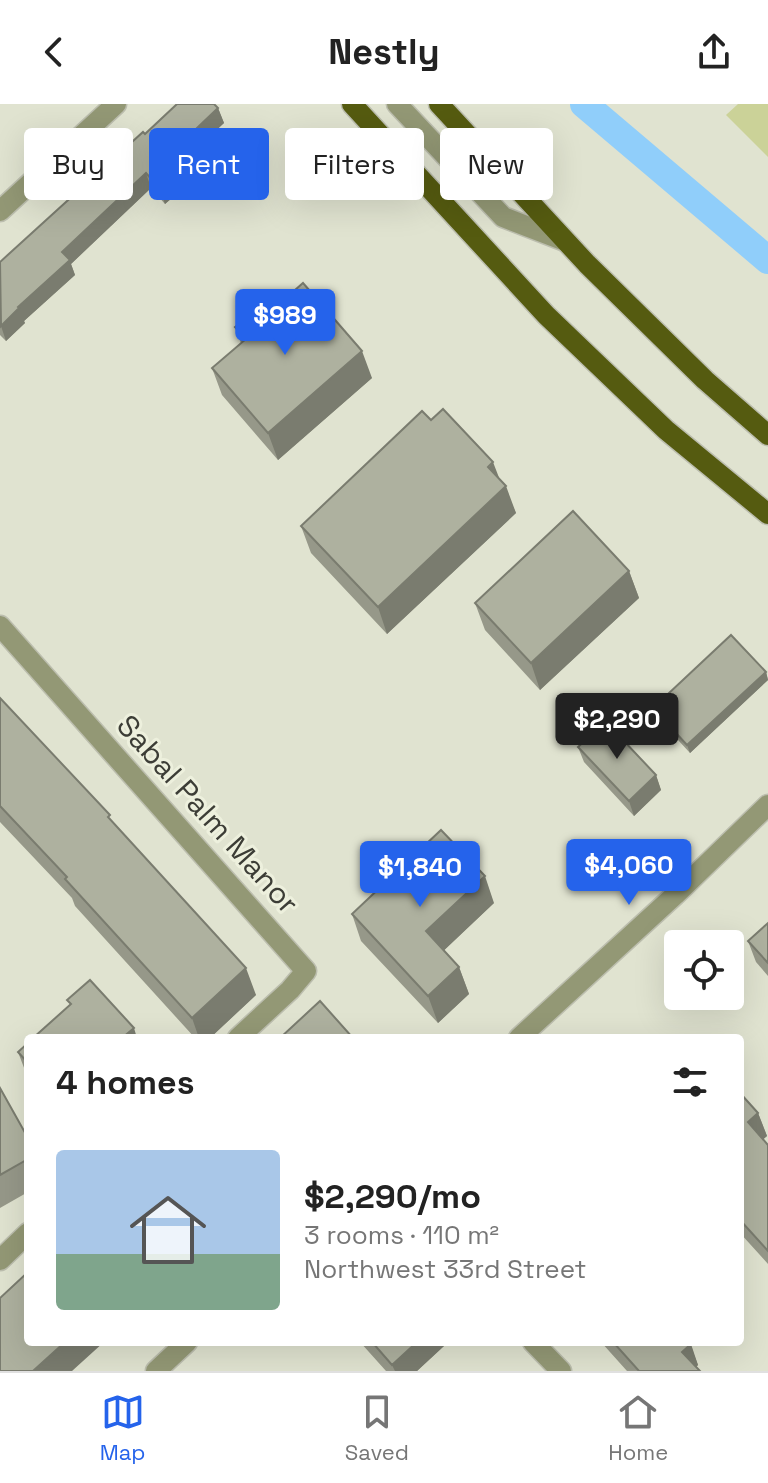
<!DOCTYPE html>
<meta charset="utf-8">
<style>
:root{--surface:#fff;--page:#f2f2f2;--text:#222;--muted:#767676;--line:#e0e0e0;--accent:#2563eb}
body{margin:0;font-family:"Space Grotesk",sans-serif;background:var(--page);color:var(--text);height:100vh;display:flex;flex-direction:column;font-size:30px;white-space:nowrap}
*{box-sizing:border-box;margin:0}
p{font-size:26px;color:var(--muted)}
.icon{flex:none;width:44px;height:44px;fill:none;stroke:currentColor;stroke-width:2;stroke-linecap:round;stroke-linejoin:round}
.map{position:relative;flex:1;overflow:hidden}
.panel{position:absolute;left:24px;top:930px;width:720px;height:312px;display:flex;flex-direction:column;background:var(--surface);border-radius:8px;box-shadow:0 8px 32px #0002}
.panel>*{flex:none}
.guide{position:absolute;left:24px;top:24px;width:720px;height:72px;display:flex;gap:16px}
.tools{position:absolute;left:664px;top:826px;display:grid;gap:16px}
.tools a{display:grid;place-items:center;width:80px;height:80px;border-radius:8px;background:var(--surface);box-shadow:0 8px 32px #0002;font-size:40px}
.price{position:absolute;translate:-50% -68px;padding:0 18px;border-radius:8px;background:var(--accent);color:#fff;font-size:26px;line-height:52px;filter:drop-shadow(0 2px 4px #0008)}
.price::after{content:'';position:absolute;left:50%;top:48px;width:24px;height:18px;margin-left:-12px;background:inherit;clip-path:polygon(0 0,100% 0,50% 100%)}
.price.active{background:#222;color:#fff}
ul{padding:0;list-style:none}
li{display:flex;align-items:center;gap:24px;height:200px;padding:0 32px}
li+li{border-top:2px solid var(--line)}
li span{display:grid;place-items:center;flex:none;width:224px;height:160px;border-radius:8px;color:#555}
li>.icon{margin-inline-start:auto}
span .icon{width:96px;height:96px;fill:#fffc;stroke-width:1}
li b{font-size:34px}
h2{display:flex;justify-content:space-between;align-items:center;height:96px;padding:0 32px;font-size:34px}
.tag{padding:0 28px;border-radius:8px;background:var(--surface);box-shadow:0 8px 32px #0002;font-size:28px;line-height:72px}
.tag.active{background:var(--accent);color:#fff}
header{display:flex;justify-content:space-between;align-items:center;height:104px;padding:0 32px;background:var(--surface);font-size:36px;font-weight:700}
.menu{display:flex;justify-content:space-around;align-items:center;height:112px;border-top:2px solid var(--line);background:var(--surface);font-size:22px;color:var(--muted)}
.menu a{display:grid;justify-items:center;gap:4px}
.menu .active{color:var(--accent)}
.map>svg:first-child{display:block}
</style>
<header><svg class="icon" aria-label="back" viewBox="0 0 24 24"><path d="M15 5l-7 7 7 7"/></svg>Nestly<svg class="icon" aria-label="share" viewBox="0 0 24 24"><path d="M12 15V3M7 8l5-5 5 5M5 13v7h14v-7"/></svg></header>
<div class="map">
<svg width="768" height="1267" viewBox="0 0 768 1267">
<rect width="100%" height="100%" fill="#e0e3d0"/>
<path fill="#cbd298" d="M 738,0 L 768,0 L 768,53 L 726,11 Z"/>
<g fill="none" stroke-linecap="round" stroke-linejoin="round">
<path stroke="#90cefa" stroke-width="28" d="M 584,0 L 768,156"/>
<defs>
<path id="minor" d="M 397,0 L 503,113 L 565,137
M 0,107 L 116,0
M 0,522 L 306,867 L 290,886 L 238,934
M 519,934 L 675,791 L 768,701
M 0,1156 L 28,1129
M 533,1238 L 561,1267
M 156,1267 L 187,1238"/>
<path id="major" d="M 352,0 L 546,211 L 666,326 L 768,410
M 439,0 L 587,160 L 705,276 L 768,331"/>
</defs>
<use href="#minor" stroke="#bcbeae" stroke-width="23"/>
<use href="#major" stroke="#bcbeae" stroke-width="23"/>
<use href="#minor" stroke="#939875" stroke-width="20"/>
<use href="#major" stroke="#555b10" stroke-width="20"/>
</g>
<path fill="#969889" d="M 218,4 L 224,19 L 185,55 L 195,74 L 165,100 L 151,84 L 71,160 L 75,171 L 24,217 L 25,219 L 6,237 L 0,231 L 0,158 Z
M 268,210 L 372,274 L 278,356 L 222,291 L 212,264 L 241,239 L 235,223 Z
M 431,316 L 500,375 L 516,409 L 387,530 L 311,449 L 301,422 Z
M 629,467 L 639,494 L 540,586 L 485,526 L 475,499 Z
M 766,568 L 768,576 L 690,649 L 656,612 L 653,604 Z
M 0,594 L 113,718 L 256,891 L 210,934 L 195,934 L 75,802 L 72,794 L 0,718 Z
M 578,643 L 656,671 L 661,686 L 634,712 L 584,658 Z
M 494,799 L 444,846 L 459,863 L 469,890 L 438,919 L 361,837 L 352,810 Z
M 768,819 L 768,872 L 756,858 L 748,837 Z
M 18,948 L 28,959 L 28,972 L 26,969 Z
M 0,984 L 28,1034 L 28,1088 L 0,1104 Z
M 740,989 L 758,1009 L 767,1032 L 763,1035 L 768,1041 L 768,1160 L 740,1129 Z
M 360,1238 L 443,1238 L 444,1242 L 417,1267 L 386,1267 Z
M 601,1238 L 689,1238 L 698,1261 L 696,1263 L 700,1267 L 627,1267 Z"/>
<path fill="#7a7c6f" d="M 218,4 L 224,19 L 181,59 L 176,44 Z
M 189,59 L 195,74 L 165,100 L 160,85 Z
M 146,69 L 151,84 L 71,160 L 75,171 L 24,217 L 25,219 L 6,237 L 1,222 L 62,148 Z
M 362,247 L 372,274 L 278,356 L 268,329 Z
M 493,358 L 503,384 L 506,382 L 516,409 L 387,530 L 378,503 Z
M 629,467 L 639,494 L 540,586 L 531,559 Z
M 766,568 L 768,576 L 690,649 L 687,641 Z
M 656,671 L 661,686 L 634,712 L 629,697 Z
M 485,772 L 494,799 L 436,854 L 426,827 Z
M 459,863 L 469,890 L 438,919 L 428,892 Z
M 246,864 L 256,891 L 210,934 L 199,934 L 192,914 Z
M 134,924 L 137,934 L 122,934 Z
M 758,1009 L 767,1032 L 756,1042 L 748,1018 Z
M 65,1238 L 104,1238 L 72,1267 L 33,1267 Z
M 417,1238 L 443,1238 L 444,1242 L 417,1267 L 395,1267 L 392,1261 Z
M 691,1240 L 698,1261 L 692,1267 L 682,1248 Z"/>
<path fill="#aeb19f" stroke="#7a7c6f" stroke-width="2" d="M 177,0 L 214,0 L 218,4 L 176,44 L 189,59 L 160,85 L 146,69 L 62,148 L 70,156 L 18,203 L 19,204 L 1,222 L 0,158 L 143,28 L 145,30 Z
M 303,179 L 362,247 L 268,329 L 212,264 L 246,235 L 235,223 L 260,202 L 268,210 Z
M 443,305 L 493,358 L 488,363 L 506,382 L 378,503 L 301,422 L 422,307 L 431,316 Z
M 573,407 L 629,467 L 531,559 L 475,499 Z
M 731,531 L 766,568 L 687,641 L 653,604 Z
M 0,594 L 110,711 L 108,713 L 246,864 L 192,914 L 65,775 L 67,773 L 0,702 Z
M 606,618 L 656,671 L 629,697 L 578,643 Z
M 441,726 L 485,772 L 426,827 L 459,863 L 428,892 L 352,810 Z
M 768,819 L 768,859 L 748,837 Z
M 90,876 L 134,924 L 122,934 L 33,934 L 71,900 L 67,896 Z
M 320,897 L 353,934 L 280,934 Z
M 28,939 L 28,959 L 18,948 Z
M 0,984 L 28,1034 L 28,1055 L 0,1071 Z
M 740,989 L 758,1009 L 748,1018 L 768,1041 L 768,1147 L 740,1116 Z
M 28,1168 L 28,1238 L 65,1238 L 33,1267 L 0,1267 L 0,1194 Z
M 372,1238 L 417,1238 L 392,1261 Z
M 613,1238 L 689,1238 L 691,1240 L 682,1248 L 700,1267 L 639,1267 Z"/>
<g text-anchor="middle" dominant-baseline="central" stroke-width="6" stroke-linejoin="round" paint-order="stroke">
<g font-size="30" fill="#3c3d36" stroke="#edf0dd">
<text transform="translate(208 710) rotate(48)">Sabal Palm Manor</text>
</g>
</g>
</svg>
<div class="tools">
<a><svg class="icon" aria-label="locate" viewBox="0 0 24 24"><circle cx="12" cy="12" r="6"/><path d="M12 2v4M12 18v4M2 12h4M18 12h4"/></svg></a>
</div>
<b class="price" style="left:285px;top:253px">$989</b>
<b class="price active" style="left:617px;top:657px">$2,290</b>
<b class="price" style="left:629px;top:803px">$4,060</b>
<b class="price" style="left:420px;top:805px">$1,840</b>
<div class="guide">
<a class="tag">Buy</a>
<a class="tag active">Rent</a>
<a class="tag">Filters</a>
<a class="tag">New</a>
</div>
<section class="panel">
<h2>4 homes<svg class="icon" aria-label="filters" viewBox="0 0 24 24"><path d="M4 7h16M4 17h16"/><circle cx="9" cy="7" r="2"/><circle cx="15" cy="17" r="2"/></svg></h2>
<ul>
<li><span style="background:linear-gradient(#a9c7e8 65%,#7fa58c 0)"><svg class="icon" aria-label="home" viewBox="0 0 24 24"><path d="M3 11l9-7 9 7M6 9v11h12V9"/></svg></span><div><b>$2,290/mo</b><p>3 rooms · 110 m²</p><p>Northwest 33rd Street</p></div></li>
</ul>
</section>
</div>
<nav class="menu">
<a class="active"><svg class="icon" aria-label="map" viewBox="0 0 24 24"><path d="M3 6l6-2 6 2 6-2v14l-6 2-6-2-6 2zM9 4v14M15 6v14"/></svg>Map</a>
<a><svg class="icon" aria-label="saved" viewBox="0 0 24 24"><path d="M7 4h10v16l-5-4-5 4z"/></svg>Saved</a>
<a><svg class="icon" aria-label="home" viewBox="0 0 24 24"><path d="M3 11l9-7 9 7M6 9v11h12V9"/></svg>Home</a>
</nav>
